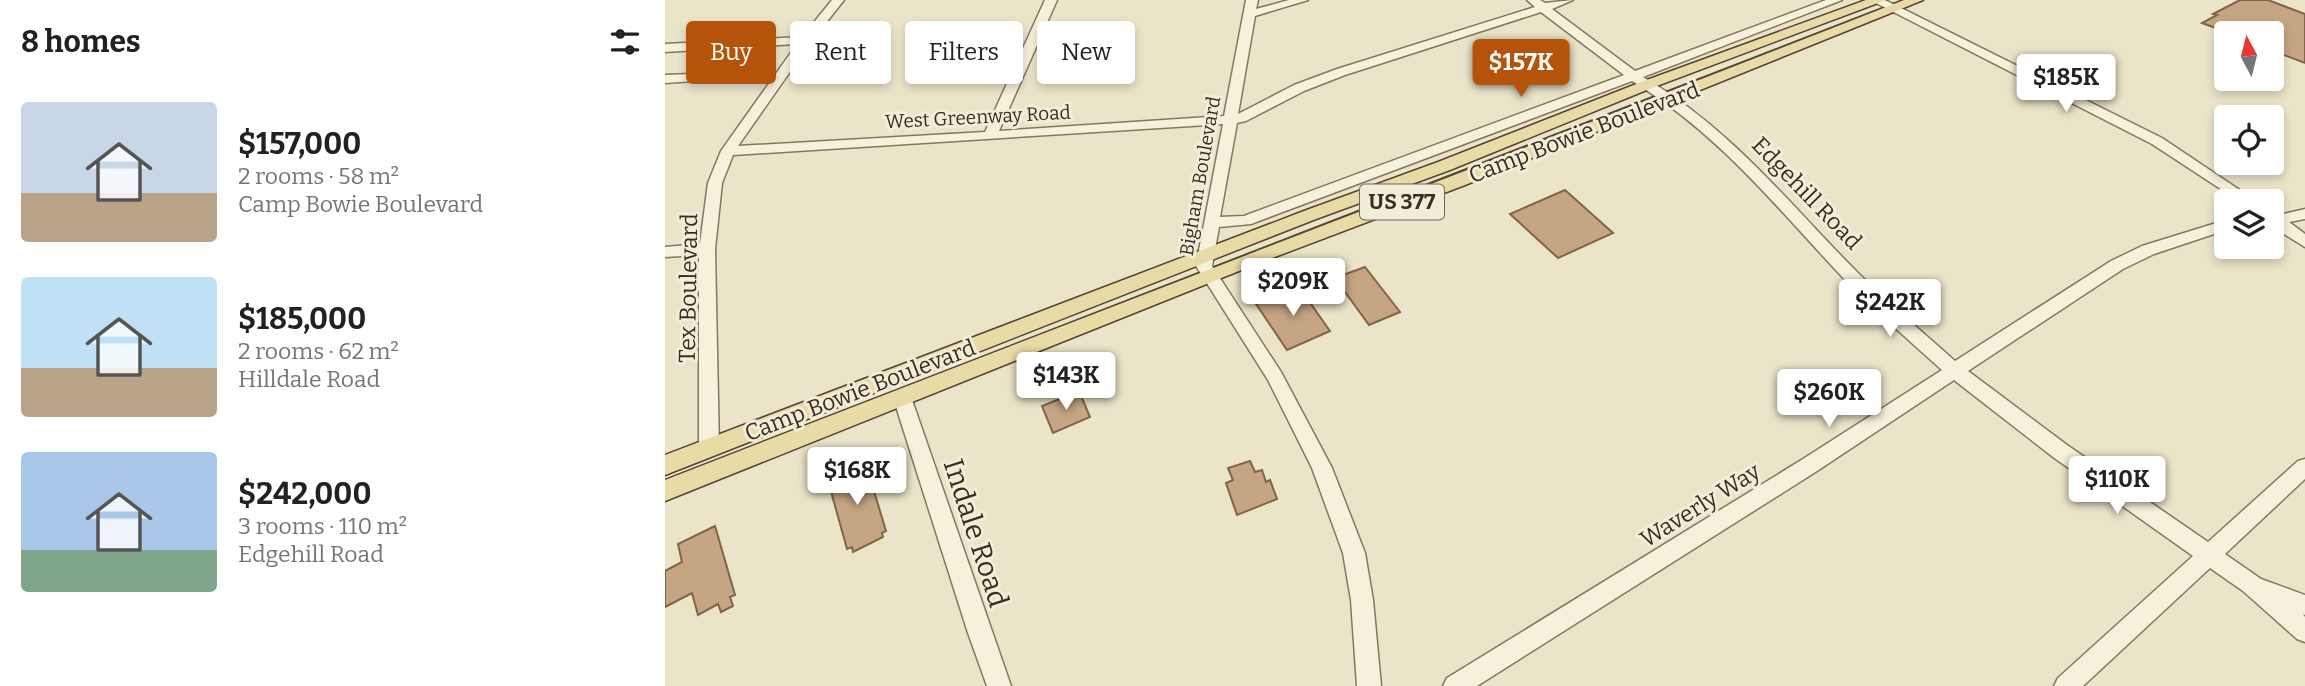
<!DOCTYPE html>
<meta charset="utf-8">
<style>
:root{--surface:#fff;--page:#f6f6f6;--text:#202124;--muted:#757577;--accent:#b45309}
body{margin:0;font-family:Bitter,serif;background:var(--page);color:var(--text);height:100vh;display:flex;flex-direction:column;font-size:26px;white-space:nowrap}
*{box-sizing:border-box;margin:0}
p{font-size:23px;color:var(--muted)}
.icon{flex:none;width:38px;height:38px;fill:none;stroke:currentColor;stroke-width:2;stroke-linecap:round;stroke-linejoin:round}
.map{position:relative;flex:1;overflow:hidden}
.sheet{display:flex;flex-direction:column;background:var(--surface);width:665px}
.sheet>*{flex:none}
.top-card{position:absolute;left:21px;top:21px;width:665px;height:63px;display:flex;gap:14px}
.needle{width:46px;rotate:353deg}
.fabs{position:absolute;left:1549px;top:21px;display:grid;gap:14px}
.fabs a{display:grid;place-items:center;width:70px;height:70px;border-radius:7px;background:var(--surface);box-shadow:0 4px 10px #0003;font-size:35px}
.price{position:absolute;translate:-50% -60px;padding:0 16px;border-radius:7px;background:#fff;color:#222;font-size:23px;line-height:46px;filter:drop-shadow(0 2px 4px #0008)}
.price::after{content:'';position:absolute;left:50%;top:42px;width:21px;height:16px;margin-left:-10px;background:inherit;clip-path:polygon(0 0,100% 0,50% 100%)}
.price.active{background:var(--accent);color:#fff}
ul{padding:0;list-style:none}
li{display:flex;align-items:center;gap:21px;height:175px;padding:0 21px}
li span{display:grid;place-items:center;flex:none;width:196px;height:140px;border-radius:7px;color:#555}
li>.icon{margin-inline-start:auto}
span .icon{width:84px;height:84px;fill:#fffc;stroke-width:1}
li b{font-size:30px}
h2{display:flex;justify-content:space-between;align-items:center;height:84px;padding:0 21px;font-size:30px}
.chip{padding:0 24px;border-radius:7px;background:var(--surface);box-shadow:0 4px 10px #0003;font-size:24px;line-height:63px}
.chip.active{background:var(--accent);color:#fff}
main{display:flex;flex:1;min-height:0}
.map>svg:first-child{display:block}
</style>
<main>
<section class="sheet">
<h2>8 homes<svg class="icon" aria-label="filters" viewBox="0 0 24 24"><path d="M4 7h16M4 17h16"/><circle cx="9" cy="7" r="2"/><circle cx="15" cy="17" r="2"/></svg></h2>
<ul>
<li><span style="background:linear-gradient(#c9d6e8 65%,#b9a48a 0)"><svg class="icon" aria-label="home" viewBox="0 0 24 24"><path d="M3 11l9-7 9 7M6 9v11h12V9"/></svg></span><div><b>$157,000</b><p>2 rooms · 58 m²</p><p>Camp Bowie Boulevard</p></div></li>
<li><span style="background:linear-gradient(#bfe0f5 65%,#b9a48a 0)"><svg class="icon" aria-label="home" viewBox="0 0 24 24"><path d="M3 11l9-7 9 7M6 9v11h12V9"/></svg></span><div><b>$185,000</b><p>2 rooms · 62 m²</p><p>Hilldale Road</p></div></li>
<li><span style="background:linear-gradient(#a9c7e8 70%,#7fa58c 0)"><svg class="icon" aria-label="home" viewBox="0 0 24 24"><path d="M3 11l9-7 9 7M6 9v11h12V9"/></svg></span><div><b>$242,000</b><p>3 rooms · 110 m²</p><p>Edgehill Road</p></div></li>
</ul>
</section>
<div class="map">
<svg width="1640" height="686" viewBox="0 0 1640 686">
<rect width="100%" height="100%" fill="#eae4c9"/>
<path fill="#c5a582" stroke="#826447" stroke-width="2" d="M 1575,0 L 1603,0 L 1640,14 L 1640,63 L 1606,50 L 1606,33 L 1564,33 L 1537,23 L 1552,15 L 1548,14 Z
M 900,190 L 948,233 L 893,258 L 845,214 Z
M 700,267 L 735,312 L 704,325 L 670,278 Z
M 634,287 L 665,331 L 622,350 L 591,304 Z
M 414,391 L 425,417 L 388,433 L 377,406 Z
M 200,461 L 221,531 L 217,533 L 218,537 L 188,552 L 187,547 L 182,549 L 162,477 Z
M 585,461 L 590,472 L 597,470 L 601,482 L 605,480 L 612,499 L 572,515 L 561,483 L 568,480 L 563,468 Z
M 50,526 L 70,595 L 65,597 L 68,606 L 56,612 L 53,604 L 33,615 L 27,593 L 0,607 L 0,571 L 17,562 L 13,544 Z"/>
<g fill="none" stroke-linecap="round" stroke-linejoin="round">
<defs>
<path id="minor" d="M 167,0 L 179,0 L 145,43 L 73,146 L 320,132 L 380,0 L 392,0 L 334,131 L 559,116 L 581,0 L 593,0 L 591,9 L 624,0 L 643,0 L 590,16 L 573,114 L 629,85 L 672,69 L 870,7 L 862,0 L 875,0 L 880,3 L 908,0 L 887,9 L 970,71 L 1161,0 L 1177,0 L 978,77 C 1067,129 1124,204 1195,275 C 1225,305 1259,333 1290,361 L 1446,261 L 1477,246 L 1561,220 L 1561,230 L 1489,254 L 1458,269 L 1303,371 L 1402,445 L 1543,542 L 1633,461 L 1640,459 L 1640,479 L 1560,554 L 1596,579 L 1640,595 L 1640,615 L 1638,614 L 1640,617 L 1640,642 L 1632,639 L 1578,591 L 1545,568 L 1418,686 L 1389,686 L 1393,678 L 1528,556 L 1388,457 L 1289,380 L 1152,471 L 812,686 L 778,686 L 782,678 L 1138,459 L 1277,370 C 1245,341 1212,313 1182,282 C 1112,208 1056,135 967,81 L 586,224 L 554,227 L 547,266 L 616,372 L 667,468 L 700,553 L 708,600 L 716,686 L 692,686 L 686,600 L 678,553 L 647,468 L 603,380 L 531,266 L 558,124 L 68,155 L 57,183 L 50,249 L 54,448 L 51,454 L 44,456 L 37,454 L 34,448 L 34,255 L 0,257 L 0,247 L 35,244 L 43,183 L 56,151 L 132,44 L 0,52 L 0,44 L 137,37 ZM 876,12 L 959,75 L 579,216 L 555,217 L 572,123 L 581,121 L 639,91 L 680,75 Z
M 1205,0 L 1220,0 L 1497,138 L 1591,201 L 1574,201 L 1487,144 Z
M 26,74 L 32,78 L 30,81 L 0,83 L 0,75 Z
M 1640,209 L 1640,219 L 1624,222 L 1640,234 L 1640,247 L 1606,226 L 1606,211 L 1614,215 Z
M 237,390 L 244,392 L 246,397 L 346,686 L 322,686 L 303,633 L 228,397 L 230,392 Z"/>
<path id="major" d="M 1201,0 L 1221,0 L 989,87 L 785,170 L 651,219 L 0,475 L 0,455 L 639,211 L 773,162 L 979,81 Z
M 1239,0 L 1258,0 L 800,185 L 594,263 L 0,501 L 0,480 C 413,319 827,162 1239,0 Z"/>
</defs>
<use href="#minor" stroke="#85775f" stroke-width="3"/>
<use href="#major" stroke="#534533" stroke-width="3"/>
<use href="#minor" fill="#f6f1db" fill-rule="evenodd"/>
<use href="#major" fill="#e9dba5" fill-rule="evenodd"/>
</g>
<g text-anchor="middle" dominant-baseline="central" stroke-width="6" stroke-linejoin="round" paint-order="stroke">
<g font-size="19" fill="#372e21" stroke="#f2edd8">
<text transform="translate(313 117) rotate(-3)">West Greenway Road</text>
<text transform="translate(535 176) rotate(-80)">Bigham Boulevard</text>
</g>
<rect fill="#f2edd8" stroke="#6f6758" stroke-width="2" x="695" y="184.5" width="84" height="35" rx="5"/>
<g font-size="21" font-weight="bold" fill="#372e21">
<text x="737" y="202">US 377</text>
</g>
<g font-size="23" fill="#372e21" stroke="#f2edd8">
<text transform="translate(919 132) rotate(-21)">Camp Bowie Boulevard</text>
<text transform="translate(1142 193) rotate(46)">Edgehill Road</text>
<text transform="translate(23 288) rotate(-89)">Tex Boulevard</text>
<text transform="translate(195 390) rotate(-21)">Camp Bowie Boulevard</text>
<text transform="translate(1035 505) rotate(-32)">Waverly Way</text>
</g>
<g font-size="28" fill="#372e21" stroke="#f2edd8">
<text transform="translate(311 533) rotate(72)">Indale Road</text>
</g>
</g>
</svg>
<div class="fabs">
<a><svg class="needle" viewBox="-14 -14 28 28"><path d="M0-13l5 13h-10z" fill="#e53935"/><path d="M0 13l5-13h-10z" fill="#757577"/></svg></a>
<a><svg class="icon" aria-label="locate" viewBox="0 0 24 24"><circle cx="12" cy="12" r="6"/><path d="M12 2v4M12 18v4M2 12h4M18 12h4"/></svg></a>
<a><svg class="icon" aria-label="layers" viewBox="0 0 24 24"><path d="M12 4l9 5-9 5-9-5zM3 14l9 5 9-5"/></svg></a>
</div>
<b class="price active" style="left:856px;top:99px">$157K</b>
<b class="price" style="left:1401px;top:114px">$185K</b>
<b class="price" style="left:628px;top:318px">$209K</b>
<b class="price" style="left:1225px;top:339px">$242K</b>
<b class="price" style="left:401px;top:412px">$143K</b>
<b class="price" style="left:1164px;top:429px">$260K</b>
<b class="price" style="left:192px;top:507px">$168K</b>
<b class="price" style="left:1452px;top:516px">$110K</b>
<div class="top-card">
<a class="chip active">Buy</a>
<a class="chip">Rent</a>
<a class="chip">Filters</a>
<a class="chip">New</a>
</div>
</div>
</main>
